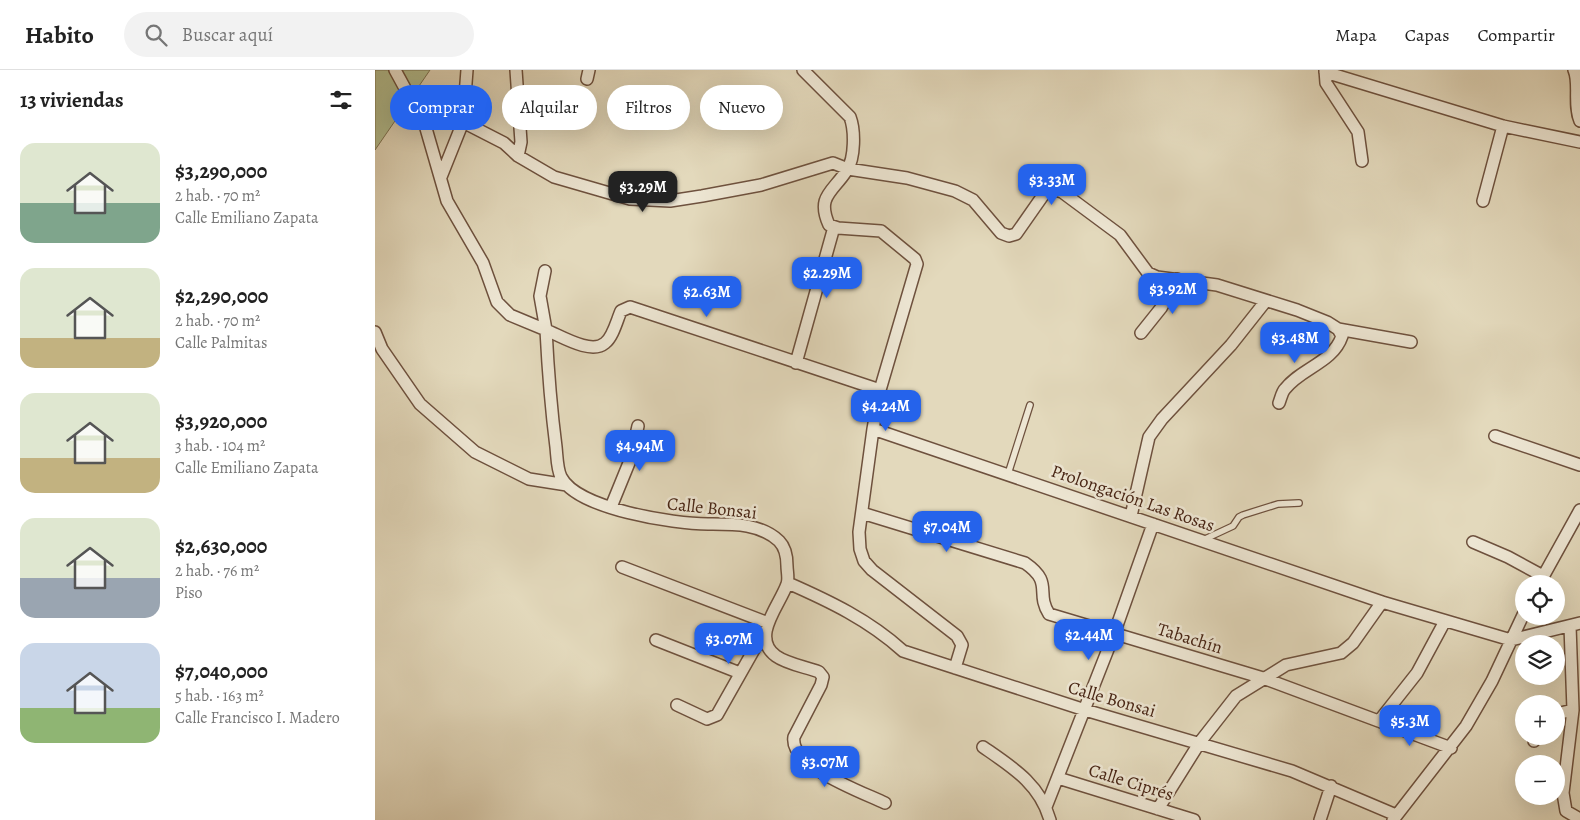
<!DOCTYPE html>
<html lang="es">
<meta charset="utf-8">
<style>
:root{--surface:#fff;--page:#f2f2f2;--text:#222;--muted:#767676;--line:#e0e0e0;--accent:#2563eb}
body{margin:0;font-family:Alegreya,serif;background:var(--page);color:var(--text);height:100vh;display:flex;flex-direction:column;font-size:19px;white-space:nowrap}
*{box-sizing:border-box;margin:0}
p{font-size:16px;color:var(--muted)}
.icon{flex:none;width:28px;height:28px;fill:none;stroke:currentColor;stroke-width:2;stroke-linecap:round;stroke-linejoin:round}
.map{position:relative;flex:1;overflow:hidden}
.drawer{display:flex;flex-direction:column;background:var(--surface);width:375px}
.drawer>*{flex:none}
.guide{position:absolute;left:15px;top:15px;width:475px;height:45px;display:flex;gap:10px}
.buttons{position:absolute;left:1140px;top:505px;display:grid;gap:10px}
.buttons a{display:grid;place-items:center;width:50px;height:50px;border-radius:50%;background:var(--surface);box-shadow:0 5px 20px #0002;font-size:25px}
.price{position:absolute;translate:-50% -42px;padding:0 11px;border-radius:10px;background:var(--accent);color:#fff;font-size:16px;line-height:32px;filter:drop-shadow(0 1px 2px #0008)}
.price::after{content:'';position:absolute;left:50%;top:30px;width:15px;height:11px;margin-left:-8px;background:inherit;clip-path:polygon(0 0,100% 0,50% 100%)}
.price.active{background:#222;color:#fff}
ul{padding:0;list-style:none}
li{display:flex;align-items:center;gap:15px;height:125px;padding:0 20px}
li span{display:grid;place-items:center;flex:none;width:140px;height:100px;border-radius:15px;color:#555}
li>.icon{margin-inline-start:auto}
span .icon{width:60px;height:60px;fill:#fffc;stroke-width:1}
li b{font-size:21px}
h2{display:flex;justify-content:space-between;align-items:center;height:60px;padding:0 20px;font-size:21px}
.chip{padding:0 18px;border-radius:22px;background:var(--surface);box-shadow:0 5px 20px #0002;font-size:18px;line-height:45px}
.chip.active{background:var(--accent);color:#fff}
header{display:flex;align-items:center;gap:30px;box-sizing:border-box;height:70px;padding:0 25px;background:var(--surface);border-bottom:1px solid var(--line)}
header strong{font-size:24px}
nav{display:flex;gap:28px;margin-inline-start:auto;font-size:18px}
.search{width:350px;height:45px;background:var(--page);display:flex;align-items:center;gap:12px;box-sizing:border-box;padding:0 18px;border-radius:28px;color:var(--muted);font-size:19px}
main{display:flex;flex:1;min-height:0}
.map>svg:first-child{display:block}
</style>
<header>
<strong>Habito</strong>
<div class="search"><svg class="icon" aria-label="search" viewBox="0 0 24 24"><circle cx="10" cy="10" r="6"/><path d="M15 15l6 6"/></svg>Buscar aquí</div>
<nav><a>Mapa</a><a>Capas</a><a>Compartir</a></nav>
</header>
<main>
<section class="drawer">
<h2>13 viviendas<svg class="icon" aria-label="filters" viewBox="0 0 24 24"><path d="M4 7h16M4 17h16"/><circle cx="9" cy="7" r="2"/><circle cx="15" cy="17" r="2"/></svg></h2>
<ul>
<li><span style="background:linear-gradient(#dfe7d0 60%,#7fa58c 0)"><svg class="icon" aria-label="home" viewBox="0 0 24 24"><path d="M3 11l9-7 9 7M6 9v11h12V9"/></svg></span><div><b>$3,290,000</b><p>2 hab. · 70 m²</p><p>Calle Emiliano Zapata</p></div></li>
<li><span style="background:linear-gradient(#dfe7d0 70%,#c2b280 0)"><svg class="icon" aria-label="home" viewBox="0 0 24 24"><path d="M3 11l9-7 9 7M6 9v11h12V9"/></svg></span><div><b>$2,290,000</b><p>2 hab. · 70 m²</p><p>Calle Palmitas</p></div></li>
<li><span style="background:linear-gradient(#dfe7d0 65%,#c2b280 0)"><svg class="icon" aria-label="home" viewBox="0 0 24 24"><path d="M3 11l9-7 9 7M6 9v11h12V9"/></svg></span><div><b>$3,920,000</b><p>3 hab. · 104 m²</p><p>Calle Emiliano Zapata</p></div></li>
<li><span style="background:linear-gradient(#dfe7d0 60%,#9aa5b1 0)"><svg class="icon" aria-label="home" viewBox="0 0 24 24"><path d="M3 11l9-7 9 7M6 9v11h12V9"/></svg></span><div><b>$2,630,000</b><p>2 hab. · 76 m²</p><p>Piso</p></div></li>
<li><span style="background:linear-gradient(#c9d6e8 65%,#8fb573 0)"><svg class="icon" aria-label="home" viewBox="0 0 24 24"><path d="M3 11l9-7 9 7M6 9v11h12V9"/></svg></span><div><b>$7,040,000</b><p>5 hab. · 163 m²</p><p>Calle Francisco I. Madero</p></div></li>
</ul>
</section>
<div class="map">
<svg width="1205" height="750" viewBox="0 0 1205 750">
<rect width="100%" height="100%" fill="#e3d9bc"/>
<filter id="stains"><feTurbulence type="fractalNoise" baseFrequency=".004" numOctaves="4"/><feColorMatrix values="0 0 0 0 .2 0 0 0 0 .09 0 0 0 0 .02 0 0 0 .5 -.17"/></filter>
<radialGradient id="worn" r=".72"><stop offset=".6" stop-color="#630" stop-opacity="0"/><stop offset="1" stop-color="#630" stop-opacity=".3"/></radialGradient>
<path fill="#b3bf91" stroke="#7d7252" d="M 0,0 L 55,0 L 0,80 Z"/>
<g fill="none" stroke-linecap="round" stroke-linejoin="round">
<defs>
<path id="lane" d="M 633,404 L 655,335
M 828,470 L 858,456 L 864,447 L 868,445 L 903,434 L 924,433"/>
<path id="street" d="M 20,0 L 50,55 L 72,131 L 108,193 L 122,232 L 135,245 L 171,260 C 173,299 176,338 181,377 C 182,386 182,399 186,407 C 202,439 299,454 333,454 C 357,454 385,453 404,471 C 410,477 412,488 412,496 C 412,501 414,509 412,514 C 405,535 375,567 401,586 C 412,594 431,597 444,602 L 448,607 L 446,615 L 419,667 C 414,696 487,722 510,733
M 141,0 L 146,72 L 143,86
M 428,0 L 475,47 C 480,60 480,88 472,100 C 458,122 441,126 454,155 L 463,158 L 506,161 L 540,189 L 542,194 L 505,320 L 498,359 L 484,462 L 485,479 L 489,491 L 497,500 L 582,566 L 587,575 L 580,598
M 950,0 L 951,13 L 983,62 L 987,91
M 1199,0 C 1205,13 1198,35 1205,51
M 950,2 L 1128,56 L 1205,72
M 212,9 L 214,0
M 88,52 L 129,73 L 143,86 L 179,107 L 255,129 L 295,131 L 327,126 L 386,115 L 458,93 L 473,99 L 532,108 L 580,121 L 598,130 L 626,163 L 634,166 L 641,164 L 669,124 L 677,119 L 687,122 L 745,165 L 773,203 L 782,207 L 842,215 L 922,240 L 952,252 L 963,259 L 1036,272
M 66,107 L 88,52 L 92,0
M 1108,131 L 1128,56
M 170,201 L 165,226 L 171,260 C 186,266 216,285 230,273 C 238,267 242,250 246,241 L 255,237 L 505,320
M 0,262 L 7,279 L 45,334 L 100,382 L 154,409 L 192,415
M 766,263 L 786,238 L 802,209
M 421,293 L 459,157
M 904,333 C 906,328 907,322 910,319 C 926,298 958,293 967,266 L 963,259
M 498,359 L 1007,532
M 1120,366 L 1205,395
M 236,437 L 256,388 L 263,356
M 487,443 L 650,493 C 679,513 660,522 674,544 L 888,608 L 1076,678
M 756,446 L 774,367 L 787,349 L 856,275 L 890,232
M 1098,472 L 1133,487 L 1168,506
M 247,497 L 393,553
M 413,513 C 454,531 494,550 528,581 L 710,640 L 917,701 L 1021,745
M 1164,514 L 1205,440
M 1195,556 L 1198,640 L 1188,723 L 1191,741 L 1205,749
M 281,570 L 365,603
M 302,635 L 332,649 L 342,645 L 381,576 L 391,569
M 1181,644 L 1198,640
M 1004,651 L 1042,603 L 1070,551
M 1159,671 L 1159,666
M 608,677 C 637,697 665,714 675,750
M 683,708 L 819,750
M 671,737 L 739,564 L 778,454
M 783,739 L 825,672 L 861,626 L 911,595 L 966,583 L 978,573 L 1007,532 L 1136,570 L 1205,553
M 945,750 L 956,716
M 1018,750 L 1091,656 L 1117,611 L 1149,543"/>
</defs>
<use href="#lane" stroke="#6e513e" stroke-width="8"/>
<use href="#street" stroke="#6e513e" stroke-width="14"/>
<use href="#lane" stroke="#ede6d3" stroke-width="5.5"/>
<use href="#street" stroke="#ede6d3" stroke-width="11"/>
</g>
<g text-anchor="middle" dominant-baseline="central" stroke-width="5" stroke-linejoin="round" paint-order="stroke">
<g font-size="18" fill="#472414" stroke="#ede6d3">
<text transform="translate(758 428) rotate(19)">Prolongación Las Rosas</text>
<text transform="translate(337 438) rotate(6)">Calle Bonsai</text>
<text transform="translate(815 568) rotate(17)">Tabachín</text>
<text transform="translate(737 629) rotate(16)">Calle Bonsai</text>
<text transform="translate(756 712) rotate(17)">Calle Ciprés</text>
</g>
</g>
<rect width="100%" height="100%" filter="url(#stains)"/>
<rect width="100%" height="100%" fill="url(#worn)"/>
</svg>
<div class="buttons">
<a><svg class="icon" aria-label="locate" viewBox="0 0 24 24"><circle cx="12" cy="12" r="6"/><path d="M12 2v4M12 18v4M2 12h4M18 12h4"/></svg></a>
<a><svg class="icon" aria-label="layers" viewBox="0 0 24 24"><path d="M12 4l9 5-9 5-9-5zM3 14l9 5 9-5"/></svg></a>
<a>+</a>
<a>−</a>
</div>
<b class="price" style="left:677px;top:136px">$3.33M</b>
<b class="price active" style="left:268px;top:143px">$3.29M</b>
<b class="price" style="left:452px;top:229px">$2.29M</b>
<b class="price" style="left:798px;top:245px">$3.92M</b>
<b class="price" style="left:332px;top:248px">$2.63M</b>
<b class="price" style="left:920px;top:294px">$3.48M</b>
<b class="price" style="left:511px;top:362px">$4.24M</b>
<b class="price" style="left:265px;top:402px">$4.94M</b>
<b class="price" style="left:572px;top:483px">$7.04M</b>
<b class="price" style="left:714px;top:591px">$2.44M</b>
<b class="price" style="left:354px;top:595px">$3.07M</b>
<b class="price" style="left:1035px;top:677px">$5.3M</b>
<b class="price" style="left:450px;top:718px">$3.07M</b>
<div class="guide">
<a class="chip active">Comprar</a>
<a class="chip">Alquilar</a>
<a class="chip">Filtros</a>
<a class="chip">Nuevo</a>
</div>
</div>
</main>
